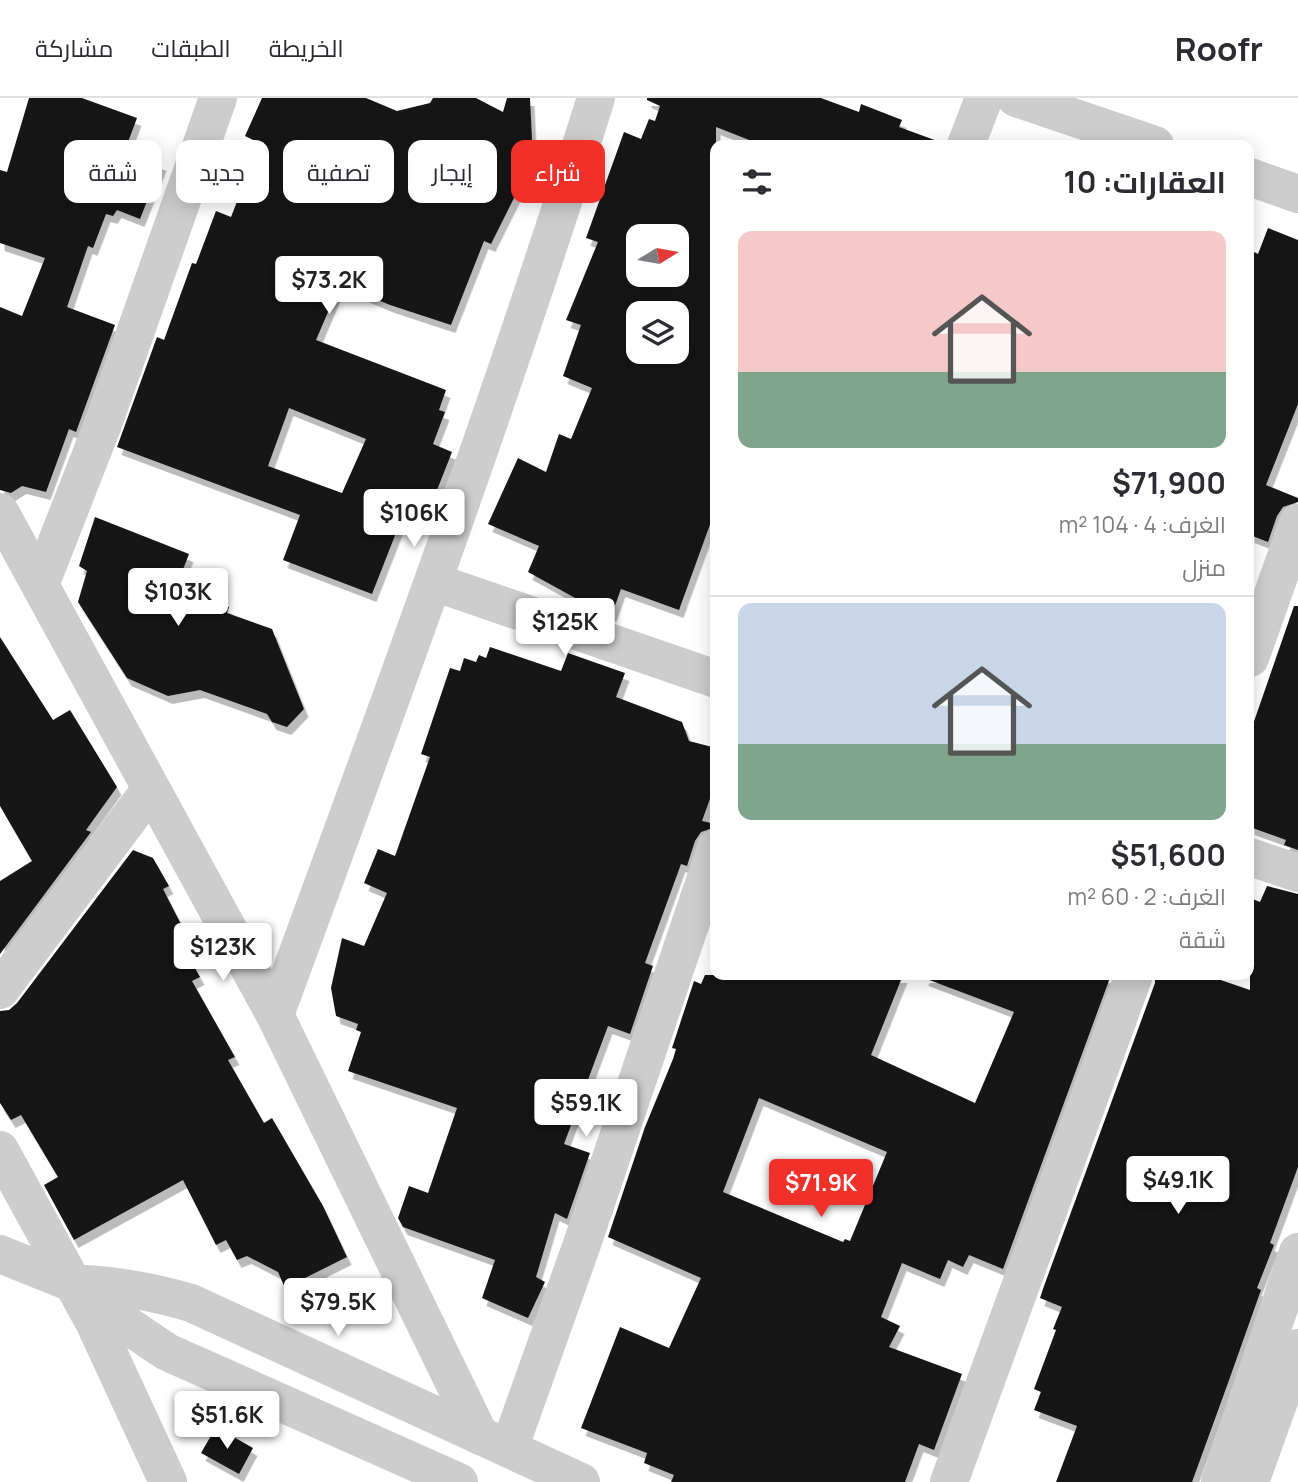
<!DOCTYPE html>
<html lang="ar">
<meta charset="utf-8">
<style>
:root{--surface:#fff;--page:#f7f7f7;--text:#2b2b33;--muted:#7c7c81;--line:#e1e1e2;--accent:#f03029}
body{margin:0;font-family:Manrope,Cairo,sans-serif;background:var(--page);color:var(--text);direction:rtl;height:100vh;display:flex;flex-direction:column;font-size:26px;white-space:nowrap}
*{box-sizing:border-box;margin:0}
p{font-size:23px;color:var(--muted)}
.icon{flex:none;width:38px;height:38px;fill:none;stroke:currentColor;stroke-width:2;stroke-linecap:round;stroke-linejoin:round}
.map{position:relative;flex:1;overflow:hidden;direction:ltr}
.sheet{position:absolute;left:710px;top:42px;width:544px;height:840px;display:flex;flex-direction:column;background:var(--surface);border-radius:14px;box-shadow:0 4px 18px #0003;direction:rtl}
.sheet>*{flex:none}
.top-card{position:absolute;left:21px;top:42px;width:584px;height:63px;direction:rtl;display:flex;gap:14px}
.needle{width:46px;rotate:79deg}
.fabs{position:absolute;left:626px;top:126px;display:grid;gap:14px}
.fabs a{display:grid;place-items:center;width:63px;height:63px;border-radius:14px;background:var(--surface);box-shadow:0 4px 18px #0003;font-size:35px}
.price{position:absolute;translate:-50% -60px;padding:0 16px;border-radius:7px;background:#fff;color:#222;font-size:23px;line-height:46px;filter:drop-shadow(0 2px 4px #0008)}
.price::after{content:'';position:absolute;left:50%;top:42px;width:21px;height:16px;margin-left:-10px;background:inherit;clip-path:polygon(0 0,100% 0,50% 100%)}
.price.active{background:var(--accent);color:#fff}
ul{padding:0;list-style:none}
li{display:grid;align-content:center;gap:14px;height:371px;padding:0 28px}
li+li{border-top:2px solid var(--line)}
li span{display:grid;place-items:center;height:217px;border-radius:14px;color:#555}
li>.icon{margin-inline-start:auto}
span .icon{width:126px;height:126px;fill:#fffc;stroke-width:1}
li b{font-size:30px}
h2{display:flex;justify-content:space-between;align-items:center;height:84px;padding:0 28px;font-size:30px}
.tag{padding:0 24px;border-radius:14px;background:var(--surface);box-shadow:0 4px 18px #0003;font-size:24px;line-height:63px}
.tag.active{background:var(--accent);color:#fff}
header{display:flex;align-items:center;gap:42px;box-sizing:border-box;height:98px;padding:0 35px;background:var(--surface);border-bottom:2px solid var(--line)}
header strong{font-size:33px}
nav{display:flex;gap:38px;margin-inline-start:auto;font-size:24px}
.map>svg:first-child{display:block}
</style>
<header>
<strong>Roofr</strong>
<nav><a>الخريطة</a><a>الطبقات</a><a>مشاركة</a></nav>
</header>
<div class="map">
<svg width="1298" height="1384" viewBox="0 0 1298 1384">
<defs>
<filter id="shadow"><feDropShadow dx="4.5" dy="8" stdDeviation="0" flood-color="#0004"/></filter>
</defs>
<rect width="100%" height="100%" fill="#fff"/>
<path fill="#171717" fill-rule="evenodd" filter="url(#shadow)" d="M 29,0 L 82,0 L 137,20 L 128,44 L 142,49 L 138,56 L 162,65 L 140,121 L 117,112 L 113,118 L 106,116 L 93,150 L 88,148 L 67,209 L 115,227 L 76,334 L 69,331 L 46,394 L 22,388 L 11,395 L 0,392 L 0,209 L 22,218 L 45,160 L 0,145 L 0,72 L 7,74 Z
M 262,0 L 366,0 L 397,13 L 430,5 L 433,0 L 476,0 L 503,14 L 507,0 L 530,0 L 533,62 L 491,146 L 484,143 L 451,227 L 390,207 L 340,186 L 316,242 L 446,292 L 439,312 L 445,314 L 433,346 L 452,354 L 426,420 L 405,412 L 372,496 L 283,462 L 300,417 L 117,349 L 157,239 L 164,242 L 192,165 L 196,166 L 216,113 L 231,119 L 260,45 L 245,38 ZM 289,310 L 366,341 L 342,395 L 268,368 Z
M 647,0 L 821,0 L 859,14 L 861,6 L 902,22 L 899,29 L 940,44 L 939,47 L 762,47 L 716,29 L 716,410 L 679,512 L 621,491 L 612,516 L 586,506 L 528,474 L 539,448 L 488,426 L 518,360 L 546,374 L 559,336 L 571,341 L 592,290 L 563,278 L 581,227 L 566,222 L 598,144 L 586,140 L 624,34 L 641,41 L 649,21 L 655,23 L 660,8 L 647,2 ZM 639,138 L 677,138 L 677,177 L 639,177 ZM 639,215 L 677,215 L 677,254 L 639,254 Z
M 1268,130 L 1298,142 L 1298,306 L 1266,387 L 1298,400 L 1298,404 L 1283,409 L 1277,418 L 1268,444 L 1250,437 L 1250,152 L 1258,156 Z
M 95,419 L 189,456 L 177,487 L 229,509 L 227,515 L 272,531 L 304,611 L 287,629 L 272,624 L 267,616 L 200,592 L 168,598 L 127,580 L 78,504 L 87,473 L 79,468 Z
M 1294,508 L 1298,508 L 1298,752 L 1284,747 L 1286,742 L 1250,729 L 1250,635 Z
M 0,539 L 53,622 L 70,612 L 117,689 L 86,732 L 91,734 L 0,856 L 0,783 L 32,763 L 0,708 Z
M 490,549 L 561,573 L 568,555 L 625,575 L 616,599 L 682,624 L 689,643 L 716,650 L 716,684 L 702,723 L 716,726 L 716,729 L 701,734 L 695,743 L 687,768 L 681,766 L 645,865 L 653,868 L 630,936 L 608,928 L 564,1046 L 590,1055 L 567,1121 L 555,1115 L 536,1179 L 545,1184 L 528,1220 L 482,1200 L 495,1162 L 403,1129 L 398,1120 L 409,1088 L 428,1095 L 457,1010 L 348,973 L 361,934 L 356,932 L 358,926 L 336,918 L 331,890 L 342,840 L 364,848 L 387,795 L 364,785 L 378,751 L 395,758 L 430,659 L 421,656 L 450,570 L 460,573 L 464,560 L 476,564 L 479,557 L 486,560 Z
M 133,752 L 153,760 L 169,788 L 163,791 L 187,838 L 179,842 L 200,879 L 192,883 L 235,959 L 228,962 L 264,1025 L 272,1020 L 323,1108 L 347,1159 L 285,1190 L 278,1174 L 247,1158 L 237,1162 L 226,1142 L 216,1147 L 183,1082 L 74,1142 L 44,1087 L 58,1079 L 21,1017 L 11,1022 L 0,1005 L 0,913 L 9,912 L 17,905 Z
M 1267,788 L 1298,796 L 1298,1069 L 1270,1145 L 1274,1147 L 1257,1190 L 1261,1192 L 1228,1285 L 1192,1384 L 1056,1384 L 1077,1328 L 1034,1312 L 1041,1294 L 1034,1291 L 1056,1232 L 1053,1231 L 1062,1209 L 1040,1200 L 1044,1188 L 1155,885 L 1155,877 L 1206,877 L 1250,892 L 1250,800 L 1260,804 Z
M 705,877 L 903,877 L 871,957 L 975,1005 L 1014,914 L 924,880 L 925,877 L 1111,877 L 1003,1171 L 969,1157 L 963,1169 L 948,1162 L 940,1181 L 902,1165 L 881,1219 L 900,1228 L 889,1249 L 962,1276 L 934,1352 L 919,1346 L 905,1384 L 671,1384 L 674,1377 L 644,1365 L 647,1355 L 581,1330 L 620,1229 L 669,1250 L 701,1180 L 608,1139 L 645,1029 L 673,961 L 676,951 L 672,950 L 694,883 L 701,886 ZM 759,1000 L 887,1054 L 850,1143 L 845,1141 L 843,1144 L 723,1094 Z
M 216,1329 L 253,1350 L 239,1376 L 201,1355 Z"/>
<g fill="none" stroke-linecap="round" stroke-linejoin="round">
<path stroke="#cdcdcd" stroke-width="38" d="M 1016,0 L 1155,47
M 966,47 L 984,0
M 1250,79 L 1298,96
M 0,414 L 275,917 L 480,1338
M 434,484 L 716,581
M 40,487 L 103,326 L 218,0
M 1250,560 L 1298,425
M 1250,759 L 1298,775
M 0,892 L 151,691
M 275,917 C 387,613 499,309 596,0
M 0,1052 L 95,1226 L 168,1384
M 0,1156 L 72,1185 L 112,1217 L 167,1254 L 459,1384
M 72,1185 C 114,1187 151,1193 191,1205 L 581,1384
M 509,1351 L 582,1146 L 716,750
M 949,1384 L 1134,877
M 1220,1384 L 1298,1154
M 1250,1384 L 1298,1250"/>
</g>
</svg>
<div class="fabs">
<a><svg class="needle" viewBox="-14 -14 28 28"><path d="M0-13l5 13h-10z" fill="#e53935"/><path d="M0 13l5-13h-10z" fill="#7c7c81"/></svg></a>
<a><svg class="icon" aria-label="layers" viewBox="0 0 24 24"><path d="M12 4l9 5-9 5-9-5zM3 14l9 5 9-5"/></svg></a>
</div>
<b class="price" style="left:329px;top:218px">$73.2K</b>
<b class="price" style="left:414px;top:451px">$106K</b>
<b class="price" style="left:178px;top:530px">$103K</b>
<b class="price" style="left:565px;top:560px">$125K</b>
<b class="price" style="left:223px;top:885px">$123K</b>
<b class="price" style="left:586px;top:1041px">$59.1K</b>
<b class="price" style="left:1178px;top:1118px">$49.1K</b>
<b class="price active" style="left:821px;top:1121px">$71.9K</b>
<b class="price" style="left:338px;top:1240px">$79.5K</b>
<b class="price" style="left:227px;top:1353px">$51.6K</b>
<div class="top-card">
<a class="tag active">شراء</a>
<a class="tag">إيجار</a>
<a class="tag">تصفية</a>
<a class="tag">جديد</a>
<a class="tag">شقة</a>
</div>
<section class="sheet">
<h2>العقارات: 10<svg class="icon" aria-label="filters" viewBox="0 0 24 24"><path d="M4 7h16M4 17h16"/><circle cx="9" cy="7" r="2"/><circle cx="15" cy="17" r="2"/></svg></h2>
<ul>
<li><span style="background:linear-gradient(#f6c9c9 65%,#7fa58c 0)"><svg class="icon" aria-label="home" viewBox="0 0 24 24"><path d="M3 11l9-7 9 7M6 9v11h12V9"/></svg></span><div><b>$71,900</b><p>الغرف: 4 · 104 m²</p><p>منزل</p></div></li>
<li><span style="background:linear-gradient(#c9d6e8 65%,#7fa58c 0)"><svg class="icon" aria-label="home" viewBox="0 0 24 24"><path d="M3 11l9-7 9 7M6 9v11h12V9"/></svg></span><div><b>$51,600</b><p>الغرف: 2 · 60 m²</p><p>شقة</p></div></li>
</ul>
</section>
</div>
